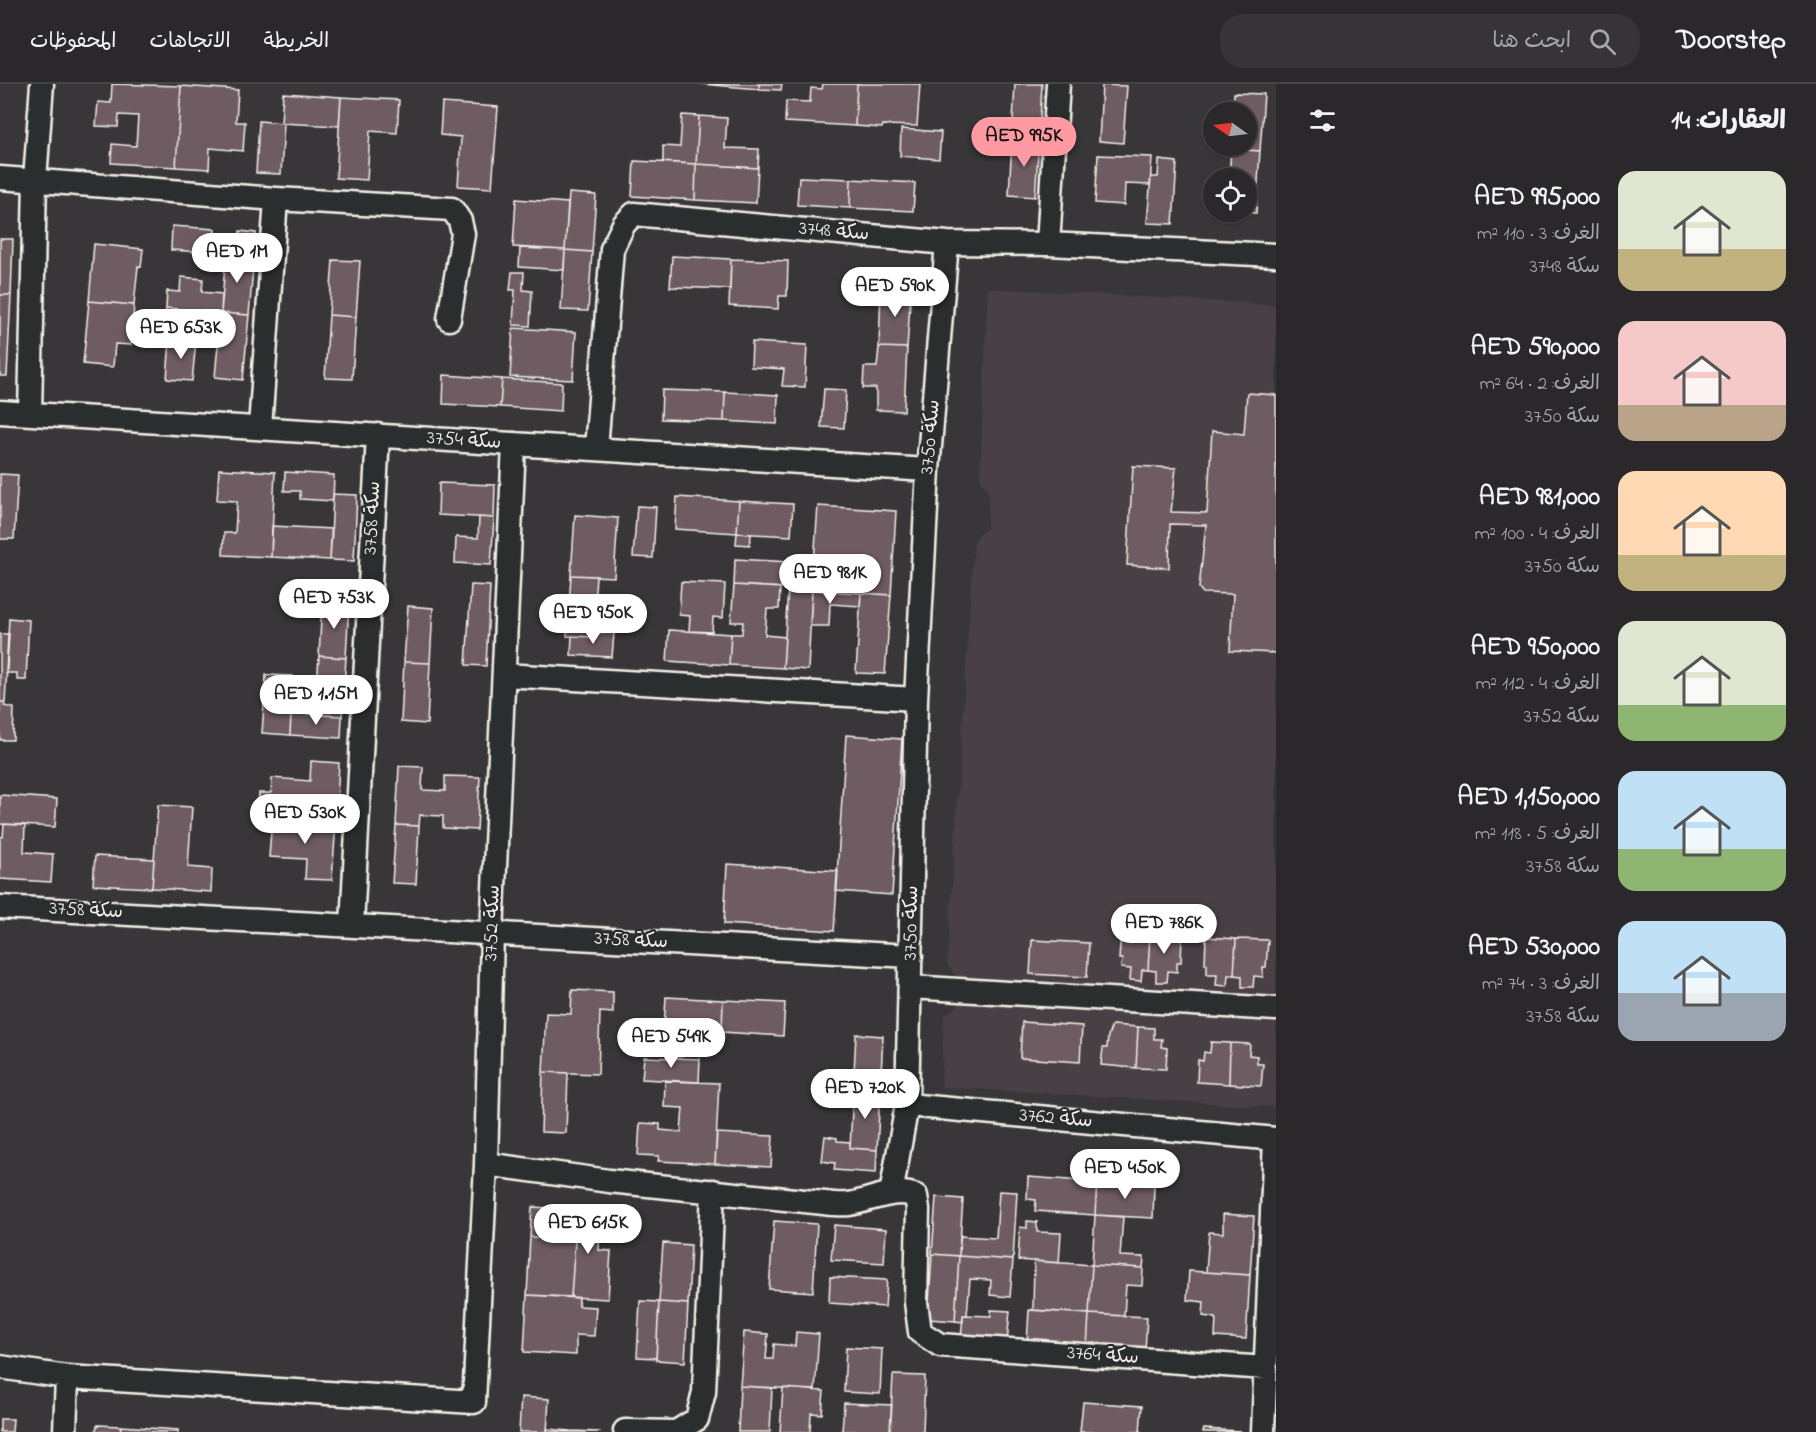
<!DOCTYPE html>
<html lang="ar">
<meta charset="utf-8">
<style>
:root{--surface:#2a282a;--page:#363436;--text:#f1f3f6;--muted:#a5a6a8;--line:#464447;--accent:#ff9aa2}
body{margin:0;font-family:"Indie Flower","Playpen Sans Arabic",sans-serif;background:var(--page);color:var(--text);direction:rtl;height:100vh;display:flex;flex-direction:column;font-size:22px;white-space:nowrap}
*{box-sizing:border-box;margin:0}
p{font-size:20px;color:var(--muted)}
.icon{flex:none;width:33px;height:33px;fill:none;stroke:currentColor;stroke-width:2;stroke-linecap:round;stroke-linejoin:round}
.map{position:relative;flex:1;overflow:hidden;direction:ltr}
.panel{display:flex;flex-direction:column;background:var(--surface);width:540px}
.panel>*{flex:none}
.needle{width:39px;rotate:284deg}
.tools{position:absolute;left:1203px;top:18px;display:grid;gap:12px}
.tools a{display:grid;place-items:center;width:54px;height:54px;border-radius:50%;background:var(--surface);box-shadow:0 2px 4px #0004,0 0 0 2px var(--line);font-size:30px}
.price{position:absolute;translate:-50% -51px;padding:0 14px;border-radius:21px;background:#fff;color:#222;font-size:20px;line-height:39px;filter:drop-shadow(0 2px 3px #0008)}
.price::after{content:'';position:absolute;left:50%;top:36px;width:18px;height:14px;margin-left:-9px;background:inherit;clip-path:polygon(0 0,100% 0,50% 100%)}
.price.on{background:var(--accent);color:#111}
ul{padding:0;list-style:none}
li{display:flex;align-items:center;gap:18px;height:150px;padding:0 30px}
li span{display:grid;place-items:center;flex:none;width:168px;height:120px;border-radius:18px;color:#555}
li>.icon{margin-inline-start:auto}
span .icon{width:72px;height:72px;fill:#fffc;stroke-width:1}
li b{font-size:26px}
h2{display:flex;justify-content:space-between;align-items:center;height:72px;padding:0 30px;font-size:26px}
header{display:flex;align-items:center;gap:36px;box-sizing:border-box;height:84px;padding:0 30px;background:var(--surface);border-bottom:2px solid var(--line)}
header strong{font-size:28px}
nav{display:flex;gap:33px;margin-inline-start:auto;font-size:21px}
.search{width:420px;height:54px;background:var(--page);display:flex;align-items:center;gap:15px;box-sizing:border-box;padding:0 21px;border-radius:24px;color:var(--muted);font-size:22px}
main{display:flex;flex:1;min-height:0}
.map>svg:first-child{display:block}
</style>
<header>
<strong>Doorstep</strong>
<div class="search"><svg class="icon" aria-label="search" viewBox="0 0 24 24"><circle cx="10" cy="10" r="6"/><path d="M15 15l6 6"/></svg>ابحث هنا</div>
<nav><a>الخريطة</a><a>الاتجاهات</a><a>المحفوظات</a></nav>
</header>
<main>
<section class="panel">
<h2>العقارات: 14<svg class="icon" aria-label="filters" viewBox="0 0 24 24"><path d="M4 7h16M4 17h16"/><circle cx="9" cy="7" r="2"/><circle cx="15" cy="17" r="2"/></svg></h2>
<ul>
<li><span style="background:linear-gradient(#dfe7d0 65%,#c2b280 0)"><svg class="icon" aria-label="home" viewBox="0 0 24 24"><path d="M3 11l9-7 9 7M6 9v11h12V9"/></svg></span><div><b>AED 995,000</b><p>الغرف: 3 · 110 m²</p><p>سكة 3748</p></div></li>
<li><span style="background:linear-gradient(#f6c9c9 70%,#b9a48a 0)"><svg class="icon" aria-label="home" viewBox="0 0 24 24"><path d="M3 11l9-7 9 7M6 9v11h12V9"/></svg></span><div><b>AED 590,000</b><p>الغرف: 2 · 64 m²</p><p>سكة 3750</p></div></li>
<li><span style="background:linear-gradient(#ffd9b3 70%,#c2b280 0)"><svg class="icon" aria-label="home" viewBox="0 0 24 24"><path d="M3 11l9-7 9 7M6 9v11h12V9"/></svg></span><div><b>AED 981,000</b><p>الغرف: 4 · 100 m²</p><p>سكة 3750</p></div></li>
<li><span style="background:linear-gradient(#dfe7d0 70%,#8fb573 0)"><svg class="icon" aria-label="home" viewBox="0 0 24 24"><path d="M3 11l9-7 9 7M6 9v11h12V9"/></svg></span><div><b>AED 950,000</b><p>الغرف: 4 · 112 m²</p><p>سكة 3752</p></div></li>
<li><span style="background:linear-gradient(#bfe0f5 65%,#8fb573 0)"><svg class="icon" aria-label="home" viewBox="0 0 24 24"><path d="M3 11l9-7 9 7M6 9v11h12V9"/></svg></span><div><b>AED 1,150,000</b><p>الغرف: 5 · 118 m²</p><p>سكة 3758</p></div></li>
<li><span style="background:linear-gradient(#bfe0f5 60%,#9aa5b1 0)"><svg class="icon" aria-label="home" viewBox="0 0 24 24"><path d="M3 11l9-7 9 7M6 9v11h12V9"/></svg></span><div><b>AED 530,000</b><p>الغرف: 3 · 74 m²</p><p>سكة 3758</p></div></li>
</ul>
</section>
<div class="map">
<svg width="1276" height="1348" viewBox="0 0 1276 1348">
<rect width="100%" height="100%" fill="#383638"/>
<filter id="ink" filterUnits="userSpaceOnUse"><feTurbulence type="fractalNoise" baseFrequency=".0167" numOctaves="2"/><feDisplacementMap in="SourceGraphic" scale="12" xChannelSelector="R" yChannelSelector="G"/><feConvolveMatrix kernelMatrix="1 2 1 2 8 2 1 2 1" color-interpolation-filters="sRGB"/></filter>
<g filter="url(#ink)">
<path fill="#484145" d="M 988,204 L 1276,221 L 1276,1023 L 941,1003 L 944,932 L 958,922 L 958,893 L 947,881 L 974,457 L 979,450 L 987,445 L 989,410 L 980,394 Z"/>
<path fill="#6e5b62" stroke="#f4f1e8" stroke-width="1.5" d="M 112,0 L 181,2 L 176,83 L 111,79 L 112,60 L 136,62 L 138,32 L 119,31 L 118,43 L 96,42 L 98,18 L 111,19 Z
M 701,0 L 759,0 L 759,5 Z
M 759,0 L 782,0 L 781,6 L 759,5 Z
M 823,0 L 857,0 L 855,42 L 785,38 L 786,17 L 810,18 L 811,4 L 822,5 Z
M 857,0 L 920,0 L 917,42 L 883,41 L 882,44 L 855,42 Z
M 1042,0 L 1039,56 L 1012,55 L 1015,0 Z
M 1102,1 L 1127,2 L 1123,59 L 1099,57 Z
M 181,2 L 238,6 L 236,38 L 245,38 L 243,67 L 210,64 L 209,85 L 176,83 Z
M 283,9 L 341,13 L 339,42 L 281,39 Z
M 1234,9 L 1264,10 L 1260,67 L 1231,65 L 1231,62 L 1246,62 L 1246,28 L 1233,28 Z
M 341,13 L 399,16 L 397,49 L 370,47 L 367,96 L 336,94 Z
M 442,19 L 498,23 L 492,104 L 458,102 L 461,53 L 440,51 Z
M 682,31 L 699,32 L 696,80 L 663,78 L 663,62 L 680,63 Z
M 699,32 L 727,34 L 725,64 L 759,65 L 758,84 L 696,80 Z
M 259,37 L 284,39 L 281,90 L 256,89 Z
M 901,45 L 941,48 L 939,75 L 900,72 Z
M 1012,55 L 1039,56 L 1035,113 L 1009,111 Z
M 1231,65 L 1260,67 L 1256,129 L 1241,128 L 1246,128 L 1246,94 L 1229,94 Z
M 1098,71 L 1152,73 L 1150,101 L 1125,100 L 1124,121 L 1095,119 Z
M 1159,76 L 1177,78 L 1173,140 L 1147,139 L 1151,93 L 1158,93 Z
M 634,77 L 696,80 L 695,116 L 632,112 Z
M 696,80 L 758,84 L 756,119 L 695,116 Z
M 799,93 L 851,95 L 850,124 L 797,121 Z
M 851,95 L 915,99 L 913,127 L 850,124 Z
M 569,109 L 596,111 L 592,168 L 565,166 Z
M 516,115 L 568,119 L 565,166 L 513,163 Z
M 172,142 L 215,145 L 214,157 L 201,156 L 200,168 L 171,166 Z
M 240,147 L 256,149 L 255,158 L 239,157 Z
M 0,155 L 13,155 L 11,211 L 0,211 Z
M 94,160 L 143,165 L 141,183 L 138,182 L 134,221 L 89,217 Z
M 520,164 L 565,166 L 564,186 L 519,183 Z
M 565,166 L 592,168 L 588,227 L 561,226 Z
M 226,169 L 254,172 L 249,231 L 221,229 Z
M 672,172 L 731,175 L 730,205 L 670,203 Z
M 731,175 L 788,177 L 787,212 L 779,212 L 778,225 L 729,222 Z
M 333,176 L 360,177 L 356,233 L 329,231 Z
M 512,188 L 524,188 L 523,206 L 532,207 L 530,242 L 513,241 L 515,206 L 510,206 Z
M 181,193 L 203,195 L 202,208 L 222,210 L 221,229 L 166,224 L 167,207 L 180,208 Z
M 881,204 L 911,205 L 907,264 L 879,263 Z
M 0,211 L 11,211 L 7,292 L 0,292 Z
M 89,217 L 134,221 L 131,261 L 115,260 L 113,283 L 83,280 Z
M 166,224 L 207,227 L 206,242 L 197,241 L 196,257 L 163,255 Z
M 221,229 L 249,231 L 243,296 L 215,293 Z
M 329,231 L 356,233 L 352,295 L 325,294 Z
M 513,244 L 576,248 L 573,296 L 510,293 Z
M 170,255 L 196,257 L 192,297 L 167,295 Z
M 752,258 L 807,261 L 805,303 L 782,302 L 784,285 L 751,283 Z
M 879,263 L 907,264 L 904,327 L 876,326 L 876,304 L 863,304 L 864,283 L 877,283 Z
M 444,291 L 502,295 L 500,323 L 443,320 Z
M 502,295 L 562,299 L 561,327 L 500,323 Z
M 824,305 L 846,306 L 844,344 L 821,343 Z
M 662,306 L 725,308 L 724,337 L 661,335 Z
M 725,308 L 778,311 L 777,340 L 724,337 Z
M 1247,309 L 1276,311 L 1276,569 L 1230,567 L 1233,510 L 1203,509 L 1199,504 L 1206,441 L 1170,440 L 1169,484 L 1127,481 L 1133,382 L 1176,384 L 1171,428 L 1207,429 L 1212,347 L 1244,350 Z
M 219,385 L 275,388 L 271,473 L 223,471 L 224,449 L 235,449 L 237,417 L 217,416 Z
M 285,388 L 334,391 L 333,417 L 300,415 L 300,407 L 284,407 Z
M 0,390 L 18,391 L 14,455 L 0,455 Z
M 439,399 L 495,401 L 494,434 L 438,431 Z
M 333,410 L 357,411 L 354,477 L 330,476 Z
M 677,413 L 739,417 L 737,449 L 675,445 Z
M 739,417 L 793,420 L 791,452 L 737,449 Z
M 637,422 L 656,423 L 653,474 L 633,473 Z
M 818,422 L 896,427 L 891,511 L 812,506 Z
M 575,431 L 618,434 L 614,493 L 571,491 Z
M 479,433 L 494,434 L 491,481 L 455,479 L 456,453 L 478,454 Z
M 272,442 L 332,445 L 330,476 L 271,473 Z
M 737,449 L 751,450 L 750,461 L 736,460 Z
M 735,475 L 790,478 L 788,504 L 734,501 Z
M 571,491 L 596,492 L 592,553 L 567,552 Z
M 681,498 L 725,500 L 723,534 L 713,533 L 712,548 L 689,547 L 690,532 L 679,531 Z
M 471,501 L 490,502 L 486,582 L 466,581 Z
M 734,501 L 780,504 L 779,525 L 767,525 L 765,551 L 785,553 L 783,584 L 729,581 L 731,550 L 742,550 L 743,538 L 731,538 Z
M 788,504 L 812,506 L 808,586 L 783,584 Z
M 812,506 L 861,509 L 860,522 L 830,520 L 829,542 L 810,542 Z
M 861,509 L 891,511 L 885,590 L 856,589 Z
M 322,517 L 349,519 L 346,574 L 319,572 Z
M 408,522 L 433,524 L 430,579 L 404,578 Z
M 9,534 L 29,536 L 26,596 L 17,596 L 17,589 L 6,589 Z
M 669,546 L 731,550 L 729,581 L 667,577 Z
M 593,548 L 614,549 L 612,573 L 571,571 L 572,552 L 592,553 Z
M 0,550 L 9,550 L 5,618 L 0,618 Z
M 319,572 L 346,574 L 342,632 L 315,631 Z
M 404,578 L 430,579 L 427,640 L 401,638 Z
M 266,591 L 293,592 L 290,651 L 262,649 Z
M 0,618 L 5,618 L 4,622 L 14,624 L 13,656 L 0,656 Z
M 291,629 L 342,632 L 341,654 L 290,651 Z
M 846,651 L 902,655 L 892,811 L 836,807 Z
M 311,677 L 339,679 L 336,738 L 257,733 L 259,709 L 271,709 L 272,694 L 310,697 Z
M 399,682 L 423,683 L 422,706 L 445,707 L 445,692 L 480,693 L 477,746 L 443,744 L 443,732 L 420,731 L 419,742 L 396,741 Z
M 0,711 L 57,715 L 55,743 L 0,740 Z
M 158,721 L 192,723 L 188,783 L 212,785 L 211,808 L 152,804 Z
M 272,734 L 336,738 L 332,796 L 305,795 L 306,775 L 269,773 Z
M 4,740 L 25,741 L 24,768 L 53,770 L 51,798 L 0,795 L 0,753 L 3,753 Z
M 396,741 L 419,742 L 416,800 L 392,799 Z
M 95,772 L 154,775 L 152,804 L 93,801 Z
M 727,780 L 838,787 L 834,847 L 724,840 Z
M 1121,848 L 1150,850 L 1148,886 L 1142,886 L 1141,897 L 1130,896 L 1131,885 L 1121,884 L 1122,875 L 1119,875 Z
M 1150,850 L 1182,851 L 1181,878 L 1177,878 L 1177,888 L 1168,887 L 1167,898 L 1156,898 L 1156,887 L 1148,886 Z
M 1206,853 L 1236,855 L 1234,891 L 1228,891 L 1227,902 L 1216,901 L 1217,890 L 1207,890 L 1207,880 L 1205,880 Z
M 1236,855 L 1268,856 L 1266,883 L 1263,883 L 1263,893 L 1254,892 L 1253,903 L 1242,903 L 1242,892 L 1234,891 Z
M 1032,856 L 1089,859 L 1087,893 L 1030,890 Z
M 572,906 L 613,908 L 613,929 L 600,928 L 598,990 L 543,988 L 546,929 L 571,930 Z
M 666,913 L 723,916 L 722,947 L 664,944 Z
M 723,916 L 785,919 L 783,952 L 722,948 Z
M 1022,938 L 1082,942 L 1080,978 L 1020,974 Z
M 1112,941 L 1138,943 L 1136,984 L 1101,981 L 1103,964 L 1107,964 L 1108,952 Z
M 1138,943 L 1154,944 L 1154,955 L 1162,955 L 1161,963 L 1167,964 L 1166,985 L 1136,984 Z
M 856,950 L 883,952 L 880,1008 L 853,1007 Z
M 1211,958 L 1230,959 L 1229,1000 L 1197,998 L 1198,976 L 1203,977 L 1204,968 L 1210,969 Z
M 1230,959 L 1250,960 L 1249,971 L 1257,972 L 1257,980 L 1263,980 L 1261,1002 L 1229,1000 Z
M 644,973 L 700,975 L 699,998 L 642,995 Z
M 543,988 L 568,989 L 566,1049 L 541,1048 Z
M 665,997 L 719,999 L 715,1080 L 658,1077 L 659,1072 L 638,1071 L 640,1039 L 660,1040 L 660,1046 L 681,1048 L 683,1024 L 664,1023 Z
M 853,1007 L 880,1008 L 877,1066 L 850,1064 Z
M 717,1049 L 773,1052 L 771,1083 L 715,1080 Z
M 825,1052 L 837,1054 L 837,1057 L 850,1058 L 850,1064 L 877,1066 L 876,1089 L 834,1086 L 835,1079 L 822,1077 Z
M 1028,1093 L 1097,1098 L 1095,1131 L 1035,1127 L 1036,1116 L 1027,1115 Z
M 1097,1098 L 1154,1101 L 1153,1134 L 1095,1131 Z
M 999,1107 L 1017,1108 L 1013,1176 L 959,1172 L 960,1152 L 996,1154 Z
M 936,1113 L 963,1115 L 959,1172 L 932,1170 Z
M 532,1123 L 566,1125 L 564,1155 L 530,1153 Z
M 566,1125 L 601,1127 L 599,1166 L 611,1167 L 608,1215 L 571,1213 L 575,1156 L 564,1155 Z
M 1223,1130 L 1254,1132 L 1250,1191 L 1206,1188 L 1209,1148 L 1223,1149 Z
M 1095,1131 L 1123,1133 L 1120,1172 L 1144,1173 L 1143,1184 L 1092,1181 Z
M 774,1137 L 817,1140 L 813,1208 L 769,1205 Z
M 1027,1137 L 1037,1138 L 1037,1148 L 1061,1149 L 1059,1179 L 1018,1176 L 1020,1143 L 1027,1144 Z
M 834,1141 L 886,1145 L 884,1179 L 831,1176 Z
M 530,1153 L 575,1156 L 571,1213 L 527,1211 Z
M 663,1159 L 691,1161 L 688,1220 L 659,1218 Z
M 932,1170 L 959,1172 L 955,1237 L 928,1235 Z
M 959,1172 L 1013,1176 L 1010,1213 L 990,1211 L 991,1196 L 970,1195 L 967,1231 L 963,1231 L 963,1238 L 955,1237 Z
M 1034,1177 L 1092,1181 L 1089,1230 L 1033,1226 Z
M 1092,1181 L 1143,1184 L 1142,1202 L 1126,1201 L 1124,1232 L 1089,1230 Z
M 1189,1187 L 1250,1191 L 1246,1255 L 1215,1253 L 1216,1234 L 1203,1232 L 1204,1218 L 1187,1216 Z
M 830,1193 L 887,1196 L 885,1223 L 829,1219 Z
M 527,1211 L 579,1214 L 578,1222 L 596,1223 L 594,1252 L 576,1251 L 576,1271 L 524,1268 Z
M 640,1217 L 659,1218 L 656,1274 L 637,1273 Z
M 659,1218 L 688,1220 L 685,1278 L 656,1276 Z
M 991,1226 L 1010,1227 L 1007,1258 L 961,1255 L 963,1231 L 991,1232 Z
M 1029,1226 L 1089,1230 L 1087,1263 L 1027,1259 Z
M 1089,1230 L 1147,1233 L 1145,1267 L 1087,1263 Z
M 744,1248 L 768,1250 L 766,1275 L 773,1275 L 774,1260 L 795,1262 L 796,1248 L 819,1250 L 815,1306 L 740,1302 Z
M 846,1263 L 882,1265 L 880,1310 L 844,1308 Z
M 893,1291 L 925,1292 L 923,1348 L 890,1348 Z
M 740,1302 L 772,1304 L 770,1348 L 738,1348 Z
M 783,1304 L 824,1307 L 822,1330 L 811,1329 L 810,1348 L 780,1348 Z
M 521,1313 L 549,1315 L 547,1348 L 519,1348 Z
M 1083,1318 L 1142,1322 L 1140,1348 L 1080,1348 Z
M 844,1319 L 892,1321 L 890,1348 L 842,1347 Z
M 0,1335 L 13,1335 L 12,1348 L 0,1348 Z
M 97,1341 L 121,1342 L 120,1348 L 96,1348 Z
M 121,1342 L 178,1346 L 178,1348 L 120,1348 Z
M 547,1345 L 570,1347 L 601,1348 L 547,1348 Z
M 1204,1345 L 1240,1347 L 1240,1348 L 1203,1348 Z"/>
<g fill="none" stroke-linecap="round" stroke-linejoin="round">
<defs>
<path id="minor" d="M 0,94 L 276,115 L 452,125 L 460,137 L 463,150 L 449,235
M 1048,160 L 1058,0
M 0,328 L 928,386
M 30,330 L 35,96 L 42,0
M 260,344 L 276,115
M 596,365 L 612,165 L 624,140 L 634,130 L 947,159 L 1048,160 L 1276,171
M 504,591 L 916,615
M 0,823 L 911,872
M 352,841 L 378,351
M 910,903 L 1276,925
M 907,1021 L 1276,1055
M 486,1080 L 609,1097 L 824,1119 C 832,1120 841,1121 849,1120 C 870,1117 894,1103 916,1112 L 918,1125 L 916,1218 L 920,1248 L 940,1261 L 1266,1284
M 891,1110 L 907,1021 L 916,615 L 928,386 L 947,159
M 0,1283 L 67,1293 L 474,1318 L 486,1080 L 492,850 L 514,360
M 625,1347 L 676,1348 L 697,1335 L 704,1308 L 713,1107
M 65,1348 L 67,1293
M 1263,1348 L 1275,1055"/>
</defs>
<use href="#minor" stroke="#f4f1e8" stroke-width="27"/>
<use href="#minor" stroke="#2a2d2e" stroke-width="22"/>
</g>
</g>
<g text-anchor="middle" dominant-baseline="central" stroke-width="4.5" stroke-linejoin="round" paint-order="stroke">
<g font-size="20" fill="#f4f1e8" stroke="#2a2d2e">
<text transform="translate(834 148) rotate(5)">سكة 3748</text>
<text transform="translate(931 353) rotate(-85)">سكة 3750</text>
<text transform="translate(464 357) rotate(4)">سكة 3754</text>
<text transform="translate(373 434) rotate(-87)">سكة 3758</text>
<text transform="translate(86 827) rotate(3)">سكة 3758</text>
<text transform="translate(493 839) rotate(-88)">سكة 3752</text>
<text transform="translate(912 839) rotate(-89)">سكة 3750</text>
<text transform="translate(631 857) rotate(3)">سكة 3758</text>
<text transform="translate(1056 1035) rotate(5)">سكة 3762</text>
<text transform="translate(1103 1272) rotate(4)">سكة 3764</text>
</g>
</g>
</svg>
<div class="tools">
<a><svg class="needle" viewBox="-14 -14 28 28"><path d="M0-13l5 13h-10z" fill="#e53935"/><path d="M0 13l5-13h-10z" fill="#a5a6a8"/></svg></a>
<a><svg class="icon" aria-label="locate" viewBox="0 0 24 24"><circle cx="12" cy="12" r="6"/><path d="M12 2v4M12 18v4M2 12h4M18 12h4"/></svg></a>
</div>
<b class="price on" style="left:1024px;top:84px">AED 995K</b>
<b class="price" style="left:237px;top:200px">AED 1M</b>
<b class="price" style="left:895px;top:234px">AED 590K</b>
<b class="price" style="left:181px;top:276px">AED 653K</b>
<b class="price" style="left:830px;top:521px">AED 981K</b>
<b class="price" style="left:334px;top:546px">AED 753K</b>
<b class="price" style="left:593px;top:561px">AED 950K</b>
<b class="price" style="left:316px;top:642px">AED 1.15M</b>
<b class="price" style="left:305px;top:761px">AED 530K</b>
<b class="price" style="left:1164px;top:871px">AED 786K</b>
<b class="price" style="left:671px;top:985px">AED 549K</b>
<b class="price" style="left:865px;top:1036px">AED 720K</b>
<b class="price" style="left:1125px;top:1116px">AED 450K</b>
<b class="price" style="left:588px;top:1171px">AED 615K</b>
</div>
</main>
